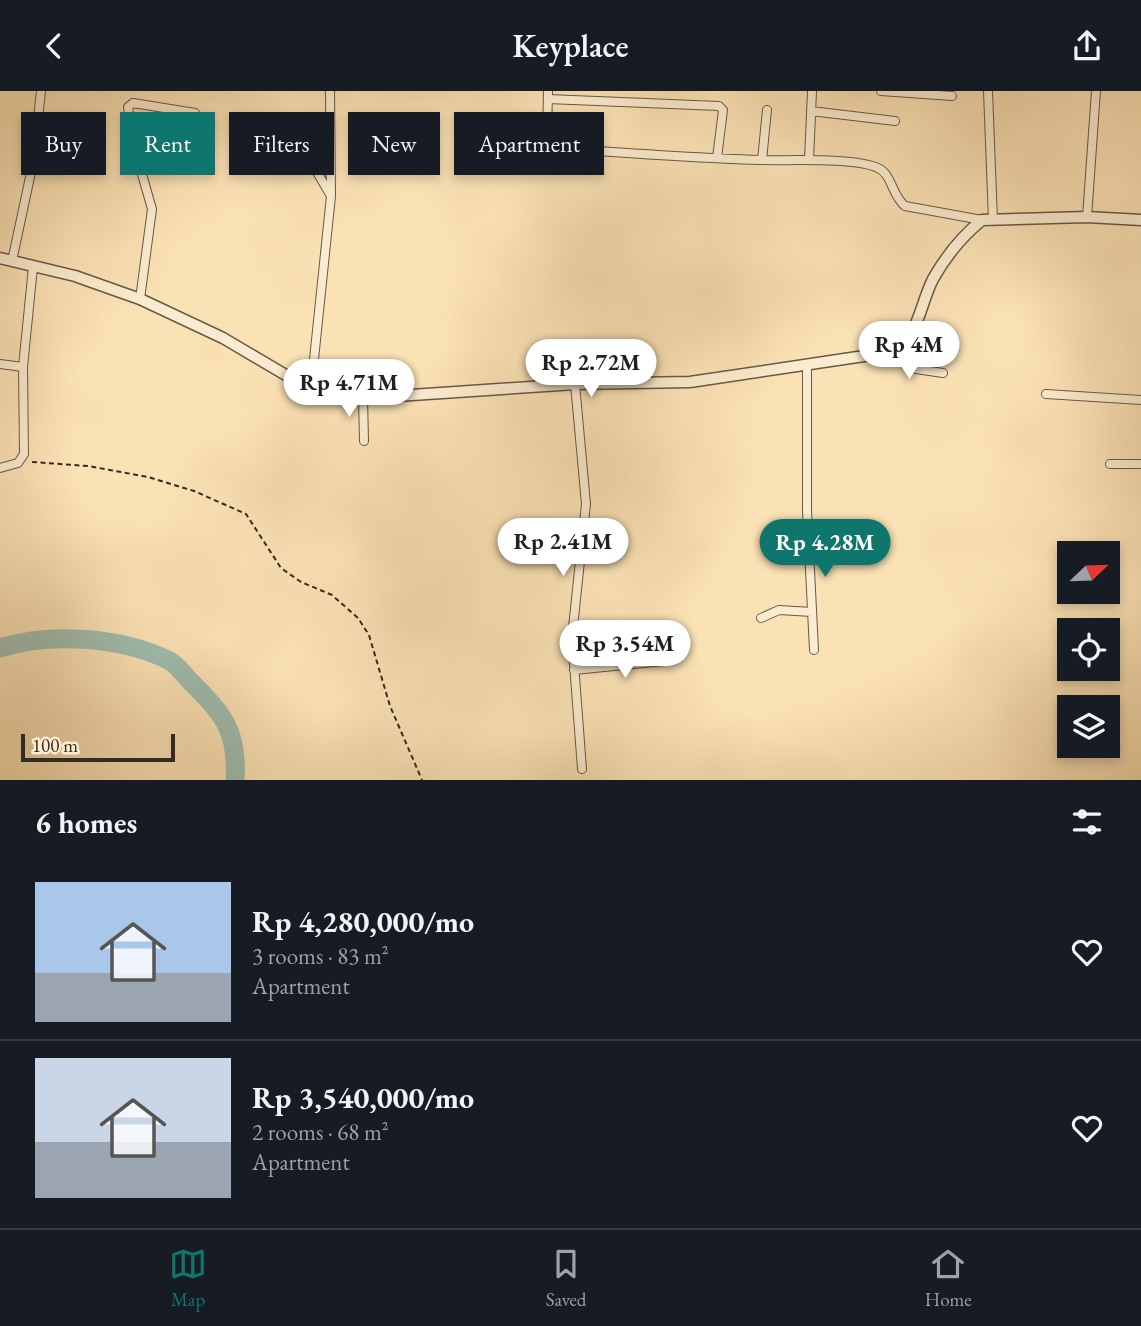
<!DOCTYPE html>
<meta charset="utf-8">
<style>
:root{--surface:#171b24;--page:#242831;--text:#f1f3f6;--muted:#9ea1a6;--line:#363941;--accent:#0f766e}
body{margin:0;font-family:"EB Garamond",serif;background:var(--page);color:var(--text);height:100vh;display:flex;flex-direction:column;font-size:26px;white-space:nowrap}
*{box-sizing:border-box;margin:0}
p{font-size:23px;color:var(--muted)}
.icon{flex:none;width:38px;height:38px;fill:none;stroke:currentColor;stroke-width:2;stroke-linecap:round;stroke-linejoin:round}
.map{position:relative;height:689px;overflow:hidden}
.panel{display:flex;flex-direction:column;background:var(--surface);flex:1}
.panel>*{flex:none}
.banner{position:absolute;left:21px;top:21px;width:700px;height:63px;display:flex;gap:14px}
.needle{width:46px;rotate:67deg}
.fabs{position:absolute;left:1057px;top:450px;display:grid;gap:14px}
.fabs a{display:grid;place-items:center;width:63px;height:63px;border-radius:0px;background:var(--surface);box-shadow:0 4px 10px #0003;font-size:35px}
.scale{position:absolute;left:21px;bottom:18px;width:154px;box-sizing:border-box;padding-left:7px;border:4px solid #342b21;border-top:0;font-size:19px;line-height:24px;white-space:nowrap;color:#342b21;-webkit-text-stroke:5px #fceccf;paint-order:stroke}
.price{position:absolute;translate:-50% -60px;padding:0 16px;border-radius:24px;background:#fff;color:#222;font-size:23px;line-height:46px;filter:drop-shadow(0 2px 4px #0008)}
.price::after{content:'';position:absolute;left:50%;top:42px;width:21px;height:16px;margin-left:-10px;background:inherit;clip-path:polygon(0 0,100% 0,50% 100%)}
.price.current{background:var(--accent);color:#fff}
ul{padding:0;list-style:none}
li{display:flex;align-items:center;gap:21px;height:175px;padding:0 35px}
li+li{border-top:2px solid var(--line)}
li span{display:grid;place-items:center;flex:none;width:196px;height:140px;border-radius:0px;color:#555}
li>.icon{margin-inline-start:auto}
span .icon{width:84px;height:84px;fill:#fffc;stroke-width:1}
li b{font-size:30px}
h2{display:flex;justify-content:space-between;align-items:center;height:84px;padding:0 35px;font-size:30px}
.chip{padding:0 24px;border-radius:0px;background:var(--surface);box-shadow:0 4px 10px #0003;font-size:24px;line-height:63px}
.chip.current{background:var(--accent);color:#fff}
header{display:flex;justify-content:space-between;align-items:center;height:91px;padding:0 35px;background:var(--surface);font-size:32px;font-weight:600}
.dock{display:flex;justify-content:space-around;align-items:center;height:98px;border-top:2px solid var(--line);background:var(--surface);font-size:19px;color:var(--muted)}
.dock a{display:grid;justify-items:center;gap:4px}
.dock .current{color:var(--accent)}
.map>svg:first-child{display:block}
</style>
<header><svg class="icon" aria-label="back" viewBox="0 0 24 24"><path d="M15 5l-7 7 7 7"/></svg>Keyplace<svg class="icon" aria-label="share" viewBox="0 0 24 24"><path d="M12 15V3M7 8l5-5 5 5M5 13v7h14v-7"/></svg></header>
<div class="map">
<svg width="1141" height="689" viewBox="0 0 1141 689">
<rect width="100%" height="100%" fill="#fbe2b5"/>
<filter id="stains"><feTurbulence type="fractalNoise" baseFrequency=".00286" numOctaves="4"/><feColorMatrix values="0 0 0 0 .2 0 0 0 0 .09 0 0 0 0 .02 0 0 0 .5 -.17"/></filter>
<radialGradient id="worn" r=".72"><stop offset=".6" stop-color="#630" stop-opacity="0"/><stop offset="1" stop-color="#630" stop-opacity=".3"/></radialGradient>
<g fill="none" stroke-linecap="round" stroke-linejoin="round">
<path stroke="#9fbdb0" stroke-width="19" d="M 0,557 C 49,541 121,546 168,569 C 177,573 184,584 191,591 C 224,624 238,640 235,689"/>
<defs>
<path id="minor" d="M 548,0 L 547,44 L 550,54 L 556,57 C 624,62 692,67 760,69 C 788,70 854,66 878,77 C 892,83 892,105 905,115 L 982,129
M 881,0 L 952,5
M 988,0 L 993,129
M 548,8 L 719,15 L 723,19 L 717,67
M 811,20 L 895,30
M 288,32 L 331,105
M 762,69 L 767,19
M 809,69 L 812,0
M 1087,126 L 1096,0
M 12,170 L 33,72 L 41,0
M 140,208 L 152,118 L 135,59 L 128,16 L 133,12 L 195,22
M 904,255 L 916,278 L 943,282
M 0,273 L 23,276
M 807,274 L 807,419 L 814,559
M 575,293 L 586,413 L 572,546 L 582,678
M 311,297 L 331,105 L 330,0
M 1046,303 L 1141,309
M 363,306 L 364,350
M 1110,373 L 1141,373
M 0,377 L 18,372 L 24,363 L 23,276 L 33,176
M 761,527 L 779,519 L 812,521
M 574,579 L 674,569"/>
<path id="tertiary" d="M 0,167 L 75,185 L 140,208 L 223,247 L 301,293 L 342,305 L 397,305 L 575,293 L 690,291 L 891,261 C 918,250 920,213 933,188 C 946,165 961,146 982,129 L 1087,126 L 1141,129"/>
</defs>
<use href="#minor" stroke="#665946" stroke-width="10"/>
<use href="#tertiary" stroke="#665946" stroke-width="13"/>
<path stroke="#342b21" stroke-width="2" stroke-dasharray="5 3.5" stroke-linecap="butt" d="M 32,371 L 88,375 L 148,386 L 194,400 L 246,423 L 281,477 L 301,491 L 332,504 L 358,527 L 369,544 L 390,615 L 422,689"/>
<use href="#minor" stroke="#fceccf" stroke-width="8"/>
<use href="#tertiary" stroke="#fceccf" stroke-width="10"/>
</g>
<rect width="100%" height="100%" filter="url(#stains)"/>
<rect width="100%" height="100%" fill="url(#worn)"/>
</svg>
<div class="fabs">
<a><svg class="needle" viewBox="-14 -14 28 28"><path d="M0-13l5 13h-10z" fill="#e53935"/><path d="M0 13l5-13h-10z" fill="#9ea1a6"/></svg></a>
<a><svg class="icon" aria-label="locate" viewBox="0 0 24 24"><circle cx="12" cy="12" r="6"/><path d="M12 2v4M12 18v4M2 12h4M18 12h4"/></svg></a>
<a><svg class="icon" aria-label="layers" viewBox="0 0 24 24"><path d="M12 4l9 5-9 5-9-5zM3 14l9 5 9-5"/></svg></a>
</div>
<div class="scale">100 m</div>
<b class="price" style="left:909px;top:290px">Rp 4M</b>
<b class="price" style="left:591px;top:308px">Rp 2.72M</b>
<b class="price" style="left:349px;top:328px">Rp 4.71M</b>
<b class="price" style="left:563px;top:487px">Rp 2.41M</b>
<b class="price current" style="left:825px;top:488px">Rp 4.28M</b>
<b class="price" style="left:625px;top:589px">Rp 3.54M</b>
<div class="banner">
<a class="chip">Buy</a>
<a class="chip current">Rent</a>
<a class="chip">Filters</a>
<a class="chip">New</a>
<a class="chip">Apartment</a>
</div>
</div>
<section class="panel">
<h2>6 homes<svg class="icon" aria-label="filters" viewBox="0 0 24 24"><path d="M4 7h16M4 17h16"/><circle cx="9" cy="7" r="2"/><circle cx="15" cy="17" r="2"/></svg></h2>
<ul>
<li><span style="background:linear-gradient(#a9c7e8 65%,#9aa5b1 0)"><svg class="icon" aria-label="home" viewBox="0 0 24 24"><path d="M3 11l9-7 9 7M6 9v11h12V9"/></svg></span><div><b>Rp 4,280,000/mo</b><p>3 rooms · 83 m²</p><p>Apartment</p></div><svg class="icon" aria-label="heart" viewBox="0 0 24 24"><path d="M12 20l-8-8c-3-5 5-10 8-4 3-6 11-1 8 4z"/></svg></li>
<li><span style="background:linear-gradient(#c9d6e8 60%,#9aa5b1 0)"><svg class="icon" aria-label="home" viewBox="0 0 24 24"><path d="M3 11l9-7 9 7M6 9v11h12V9"/></svg></span><div><b>Rp 3,540,000/mo</b><p>2 rooms · 68 m²</p><p>Apartment</p></div><svg class="icon" aria-label="heart" viewBox="0 0 24 24"><path d="M12 20l-8-8c-3-5 5-10 8-4 3-6 11-1 8 4z"/></svg></li>
</ul>
</section>
<nav class="dock">
<a class="current"><svg class="icon" aria-label="map" viewBox="0 0 24 24"><path d="M3 6l6-2 6 2 6-2v14l-6 2-6-2-6 2zM9 4v14M15 6v14"/></svg>Map</a>
<a><svg class="icon" aria-label="saved" viewBox="0 0 24 24"><path d="M7 4h10v16l-5-4-5 4z"/></svg>Saved</a>
<a><svg class="icon" aria-label="home" viewBox="0 0 24 24"><path d="M3 11l9-7 9 7M6 9v11h12V9"/></svg>Home</a>
</nav>
